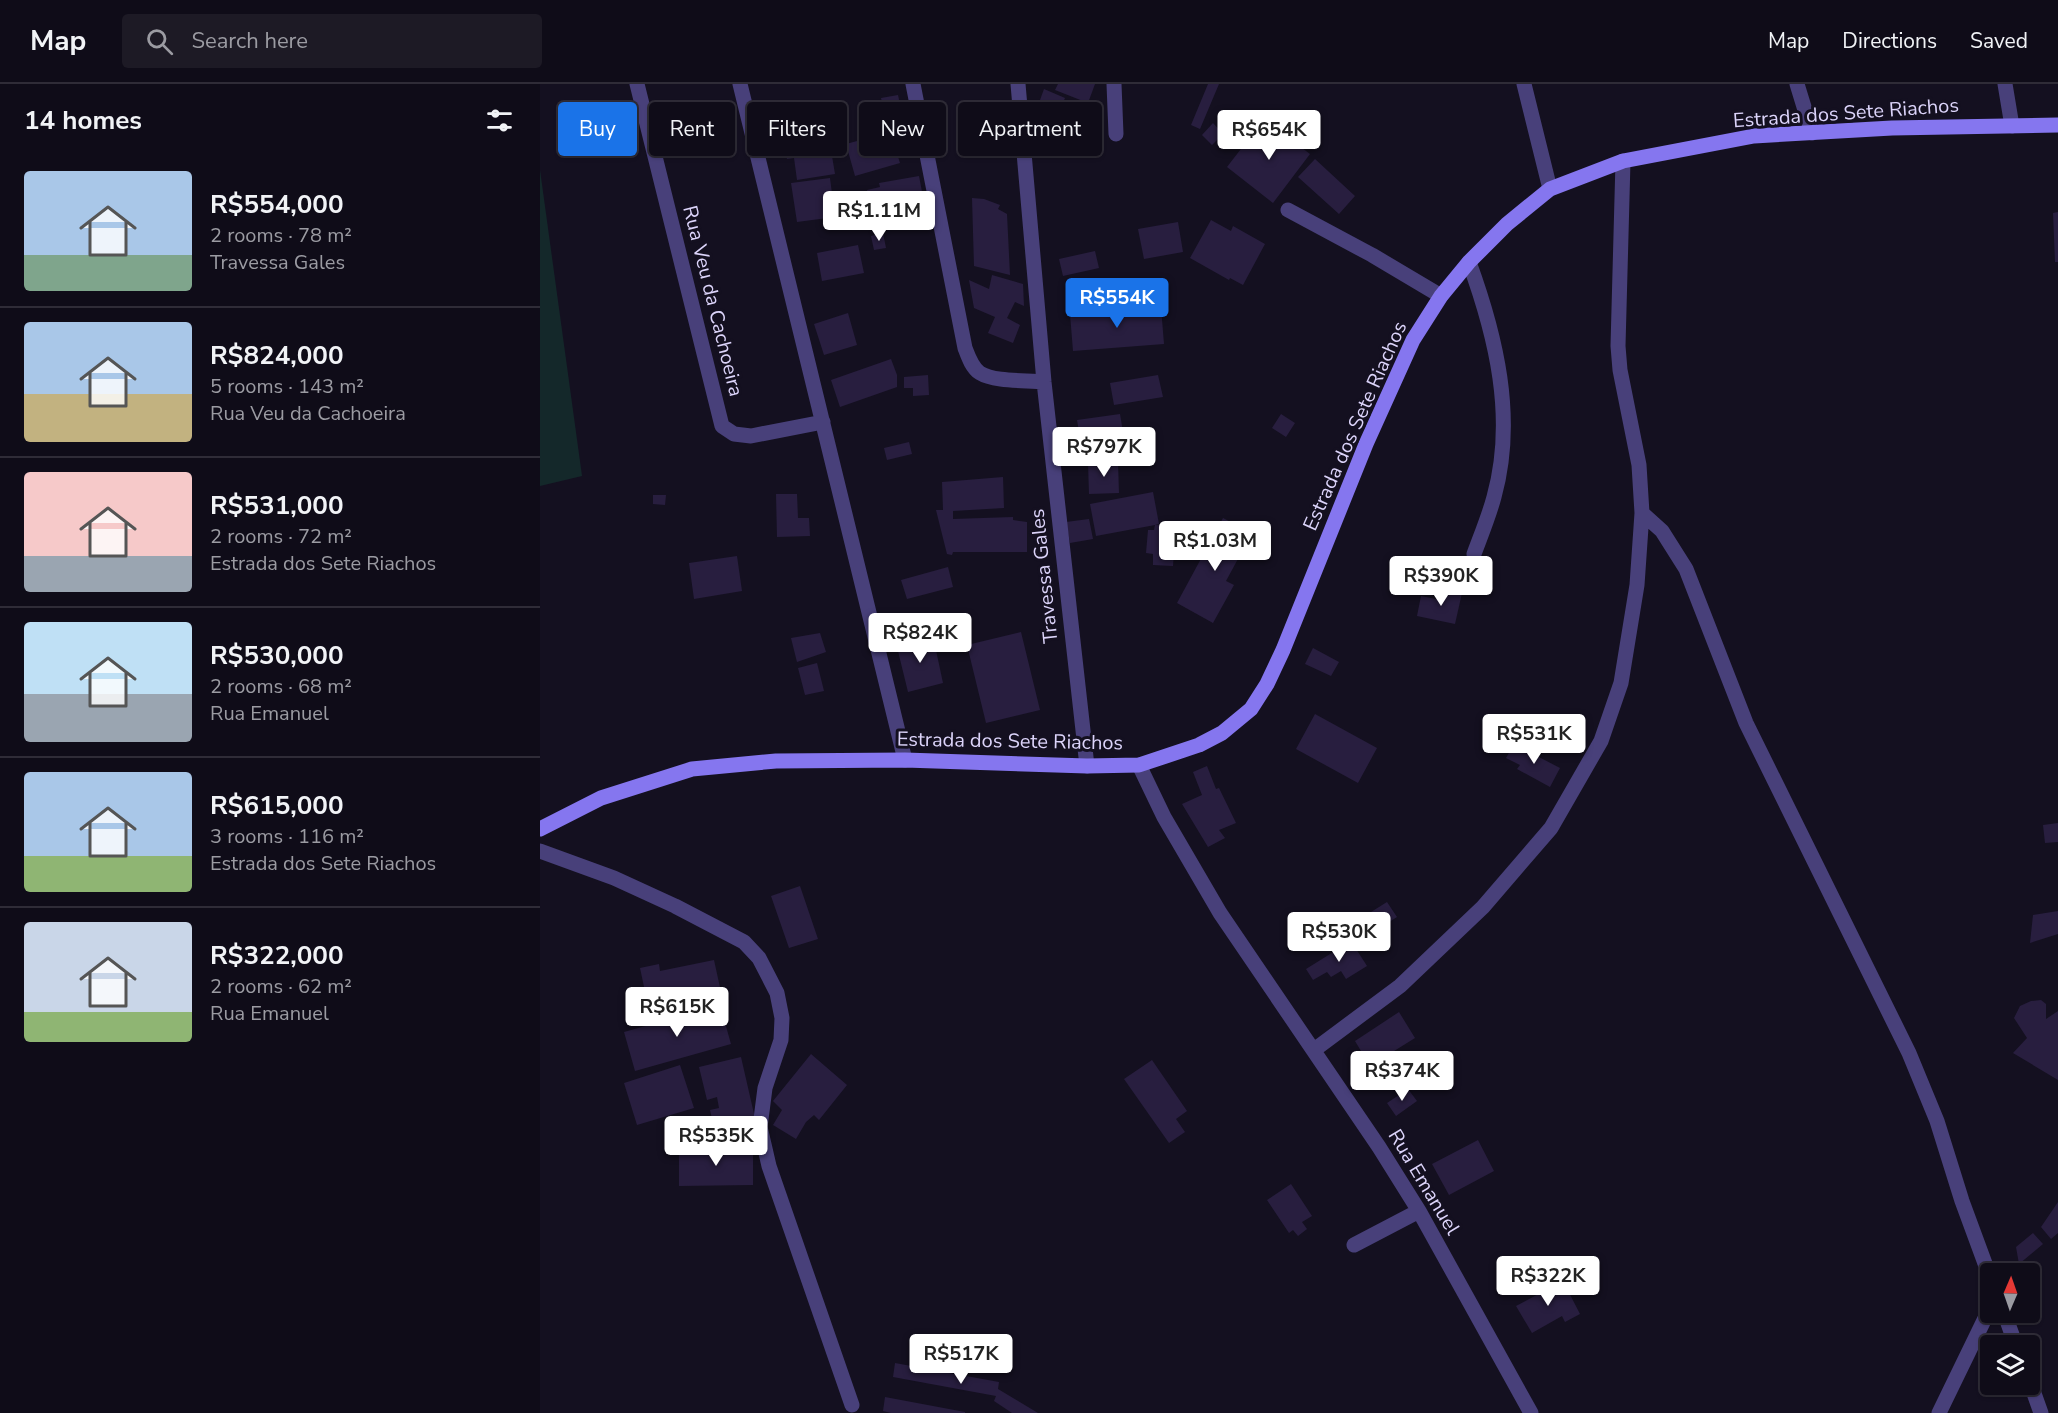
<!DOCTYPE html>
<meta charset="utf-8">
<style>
:root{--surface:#0f0c18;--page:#1d1a25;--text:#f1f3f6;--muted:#9b9ba2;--line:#2f2c37;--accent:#1a73e8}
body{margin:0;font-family:"Nunito Sans",sans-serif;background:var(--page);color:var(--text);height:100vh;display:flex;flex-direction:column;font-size:22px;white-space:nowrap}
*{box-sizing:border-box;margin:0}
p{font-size:20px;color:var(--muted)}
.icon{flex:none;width:33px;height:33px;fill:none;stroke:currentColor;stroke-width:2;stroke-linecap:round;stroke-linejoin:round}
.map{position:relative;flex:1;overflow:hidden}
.panel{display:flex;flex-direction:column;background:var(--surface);width:540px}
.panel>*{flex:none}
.top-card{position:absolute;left:18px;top:18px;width:570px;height:54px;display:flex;gap:12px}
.needle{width:39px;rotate:2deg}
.fabs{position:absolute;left:1440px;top:1179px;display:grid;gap:12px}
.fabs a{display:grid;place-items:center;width:60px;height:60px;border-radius:6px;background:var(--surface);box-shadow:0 2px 4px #0004,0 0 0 2px var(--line);font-size:30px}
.price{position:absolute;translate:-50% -51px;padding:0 14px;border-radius:6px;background:#fff;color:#222;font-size:20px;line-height:39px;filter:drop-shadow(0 2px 3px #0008)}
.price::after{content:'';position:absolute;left:50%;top:36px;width:18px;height:14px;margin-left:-9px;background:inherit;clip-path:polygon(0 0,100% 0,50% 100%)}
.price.on{background:var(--accent);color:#fff}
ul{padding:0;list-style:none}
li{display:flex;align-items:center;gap:18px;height:150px;padding:0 24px}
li+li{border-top:2px solid var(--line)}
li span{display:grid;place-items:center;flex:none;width:168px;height:120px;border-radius:6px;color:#555}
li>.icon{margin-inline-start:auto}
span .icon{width:72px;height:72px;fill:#fffc;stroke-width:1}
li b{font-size:26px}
h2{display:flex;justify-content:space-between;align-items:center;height:72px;padding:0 24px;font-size:26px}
.chip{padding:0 21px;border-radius:6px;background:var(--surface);box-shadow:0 2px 4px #0004,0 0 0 2px var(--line);font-size:21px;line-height:54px}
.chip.on{background:var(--accent);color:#fff}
header{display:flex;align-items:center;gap:36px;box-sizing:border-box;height:84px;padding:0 30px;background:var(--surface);border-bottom:2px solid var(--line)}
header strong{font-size:28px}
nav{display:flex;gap:33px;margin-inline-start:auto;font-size:21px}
.search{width:420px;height:54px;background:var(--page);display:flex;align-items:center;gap:15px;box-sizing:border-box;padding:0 21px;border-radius:6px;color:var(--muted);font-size:22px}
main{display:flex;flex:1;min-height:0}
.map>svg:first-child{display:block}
</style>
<header>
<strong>Map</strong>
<div class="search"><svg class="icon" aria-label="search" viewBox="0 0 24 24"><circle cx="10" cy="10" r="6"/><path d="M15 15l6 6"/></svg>Search here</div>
<nav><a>Map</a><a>Directions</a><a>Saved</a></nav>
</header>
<main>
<section class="panel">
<h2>14 homes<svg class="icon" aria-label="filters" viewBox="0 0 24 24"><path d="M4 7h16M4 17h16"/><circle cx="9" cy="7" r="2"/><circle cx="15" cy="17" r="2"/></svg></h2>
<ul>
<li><span style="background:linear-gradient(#a9c7e8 70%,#7fa58c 0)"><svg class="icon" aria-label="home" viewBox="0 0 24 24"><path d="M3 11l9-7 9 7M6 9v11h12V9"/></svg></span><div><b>R$554,000</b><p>2 rooms · 78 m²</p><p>Travessa Gales</p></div></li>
<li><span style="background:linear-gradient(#a9c7e8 60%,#c2b280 0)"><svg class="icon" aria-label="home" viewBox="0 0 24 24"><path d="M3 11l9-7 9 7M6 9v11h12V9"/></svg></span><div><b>R$824,000</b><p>5 rooms · 143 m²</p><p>Rua Veu da Cachoeira</p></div></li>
<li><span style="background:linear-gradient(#f6c9c9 70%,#9aa5b1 0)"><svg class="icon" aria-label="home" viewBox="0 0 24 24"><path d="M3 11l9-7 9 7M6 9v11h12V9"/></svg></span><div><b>R$531,000</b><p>2 rooms · 72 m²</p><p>Estrada dos Sete Riachos</p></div></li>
<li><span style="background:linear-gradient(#bfe0f5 60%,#9aa5b1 0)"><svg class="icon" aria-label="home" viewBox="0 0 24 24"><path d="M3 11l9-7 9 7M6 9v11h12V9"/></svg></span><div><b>R$530,000</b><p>2 rooms · 68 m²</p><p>Rua Emanuel</p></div></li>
<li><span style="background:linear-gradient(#a9c7e8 70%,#8fb573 0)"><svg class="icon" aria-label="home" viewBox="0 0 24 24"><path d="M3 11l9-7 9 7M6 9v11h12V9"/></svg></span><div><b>R$615,000</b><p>3 rooms · 116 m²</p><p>Estrada dos Sete Riachos</p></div></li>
<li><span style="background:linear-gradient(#c9d6e8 75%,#8fb573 0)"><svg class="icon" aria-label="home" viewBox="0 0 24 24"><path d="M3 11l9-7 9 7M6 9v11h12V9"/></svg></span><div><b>R$322,000</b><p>2 rooms · 62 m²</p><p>Rua Emanuel</p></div></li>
</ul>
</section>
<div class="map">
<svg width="1518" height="1329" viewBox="0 0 1518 1329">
<rect width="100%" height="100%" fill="#141020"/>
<path fill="#14282a" d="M 0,86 L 42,392 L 0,402 Z"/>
<path fill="#281e3f" d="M 518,0 L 555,0 L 548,19 L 515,6 Z
M 668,0 L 679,0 L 660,45 L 651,41 Z
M 504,5 L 525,14 L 518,31 L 507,27 L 510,20 L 500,16 Z
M 358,11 L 365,43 L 330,51 L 327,35 L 345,30 L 341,14 Z
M 436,31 L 464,40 L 457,60 L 430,50 Z
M 724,35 L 770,70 L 733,119 L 687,83 Z
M 673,39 L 683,50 L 672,61 L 662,51 Z
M 377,46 L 379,59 L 367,61 L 365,48 Z
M 350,48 L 360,79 L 315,92 L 306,60 Z
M 285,50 L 287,61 L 290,60 L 295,90 L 257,96 L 254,74 L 247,75 L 243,56 Z
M 775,75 L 815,112 L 799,130 L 758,93 Z
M 379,92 L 387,134 L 333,143 L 327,106 L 340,103 L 339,99 Z
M 290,94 L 295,133 L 257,138 L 251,99 Z
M 432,114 L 444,115 L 460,121 L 458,125 L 467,130 L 470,191 L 434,182 Z
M 1518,128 L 1518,178 L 1515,178 L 1513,129 Z
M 671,136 L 691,147 L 693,142 L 725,160 L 703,201 L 690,194 L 689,196 L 650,174 Z
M 638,138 L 643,168 L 604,175 L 598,145 Z
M 343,149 L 346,164 L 334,166 L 331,152 Z
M 318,161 L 324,189 L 282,197 L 277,169 Z
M 555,167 L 559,184 L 523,192 L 519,175 Z
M 452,191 L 483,200 L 484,222 L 475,218 L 467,234 L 480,241 L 473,259 L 448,249 L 455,233 L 434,224 L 429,196 L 449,205 Z
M 621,223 L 624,260 L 533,267 L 530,230 Z
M 308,229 L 317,261 L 284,271 L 274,240 Z
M 351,275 L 357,291 L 357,303 L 300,323 L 291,296 Z
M 388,291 L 389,311 L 373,312 L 373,304 L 364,304 L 364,293 Z
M 618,291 L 623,313 L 574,321 L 570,299 Z
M 580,330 L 585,360 L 542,366 L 537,336 Z
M 741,330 L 755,339 L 746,353 L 732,344 Z
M 369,358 L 372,370 L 347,376 L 344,364 Z
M 578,378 L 579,409 L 549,410 L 548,379 Z
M 463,393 L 464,424 L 413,427 L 413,435 L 473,433 L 473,436 L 487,438 L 487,468 L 413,468 L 412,471 L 407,470 L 396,426 L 403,426 L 402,398 Z
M 613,408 L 619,440 L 615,441 L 636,442 L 633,482 L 613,481 L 613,470 L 606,469 L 608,446 L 614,446 L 615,441 L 556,452 L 550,420 Z
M 236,410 L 257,410 L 258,434 L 269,434 L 270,452 L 237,453 Z
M 113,411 L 126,411 L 125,421 L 113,420 Z
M 683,434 L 712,449 L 686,497 L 694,501 L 673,539 L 637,519 Z
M 549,435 L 553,455 L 530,459 L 526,438 Z
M 197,472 L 202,507 L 154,515 L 149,479 Z
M 408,483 L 413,503 L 367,515 L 361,496 Z
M 904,505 L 922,509 L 915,540 L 877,532 L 881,512 L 901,516 Z
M 481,548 L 500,626 L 446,639 L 427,561 Z
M 280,549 L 286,568 L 257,578 L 251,554 Z
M 393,552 L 403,599 L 368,608 L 357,563 Z
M 773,564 L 799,578 L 791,592 L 765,580 Z
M 277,579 L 284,607 L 265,611 L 258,584 Z
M 775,630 L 837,664 L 818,699 L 756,665 Z
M 974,660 L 1020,684 L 1010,703 L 977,685 L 980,681 L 966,674 Z
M 667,682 L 676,705 L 679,704 L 696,739 L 679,746 L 685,754 L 668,763 L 642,720 L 662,711 L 653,688 Z
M 1518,739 L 1518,758 L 1505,759 L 1503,741 Z
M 260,802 L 278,855 L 249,864 L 231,812 Z
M 847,818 L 857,833 L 841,843 L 831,828 Z
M 1518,827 L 1518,850 L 1490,859 L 1493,831 Z
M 811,857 L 827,882 L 806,895 L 801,887 L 791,893 L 787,888 L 773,896 L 766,885 Z
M 174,876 L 181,908 L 127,919 L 128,927 L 110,931 L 100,884 L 119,880 L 120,887 Z
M 1501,916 L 1506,920 L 1506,935 L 1518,927 L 1518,996 L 1473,969 L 1487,954 L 1474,934 L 1480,922 L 1491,917 Z
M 180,921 L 191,960 L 95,987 L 84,948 Z
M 859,928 L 875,954 L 830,982 L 815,957 Z
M 271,970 L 307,1001 L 279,1036 L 274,1031 L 266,1038 L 256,1055 L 233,1041 L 242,1026 L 233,1017 Z
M 201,973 L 217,1043 L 176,1052 L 170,1026 L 179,1024 L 177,1013 L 167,1016 L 159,983 Z
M 612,976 L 647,1027 L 636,1035 L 645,1048 L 629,1059 L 584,995 Z
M 140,981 L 154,1024 L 97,1041 L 84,999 Z
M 868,1005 L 877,1017 L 856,1032 L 847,1019 Z
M 938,1056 L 954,1087 L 909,1111 L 892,1080 Z
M 139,1064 L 213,1064 L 213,1101 L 139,1102 Z
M 751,1100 L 772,1132 L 762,1138 L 767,1145 L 758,1152 L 753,1146 L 749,1149 L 727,1116 Z
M 1518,1118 L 1518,1149 L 1511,1155 L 1501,1143 Z
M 1493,1149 L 1503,1160 L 1479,1180 L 1476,1163 Z
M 1023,1197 L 1040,1230 L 1025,1238 L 1022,1232 L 992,1249 L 976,1222 Z
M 355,1279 L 459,1298 L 458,1305 L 498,1329 L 472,1329 L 454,1317 L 456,1312 L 353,1293 Z
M 345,1313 L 425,1328 L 425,1329 L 351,1329 L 343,1327 Z"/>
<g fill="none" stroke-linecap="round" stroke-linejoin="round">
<path stroke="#48407a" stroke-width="15" d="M 1257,0 L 1272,49
M 748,126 L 832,171 L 901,212
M 1399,1329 L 1450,1224"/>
<path stroke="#48407a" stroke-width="15" d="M 97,0 L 182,342 L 194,350 L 211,352 L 283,338
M 200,0 L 365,676
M 373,0 L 425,264 C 428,272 432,284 440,289 C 454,298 487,296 504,298
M 478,0 L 504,298 L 547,682
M 574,0 L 576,50
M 984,0 L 1010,105
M 1465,0 L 1472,42
M 929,178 C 956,252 976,334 954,413 C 949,432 941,451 934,470
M 1102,429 L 1122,447 L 1146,485 L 1206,639 L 1369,969 L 1397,1037 L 1422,1117 L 1450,1193
M 599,681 L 624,733 L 680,829 L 839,1063 L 879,1127 L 991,1329
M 0,767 L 74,794 L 135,822 L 204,858 L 219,874 L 237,909 L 242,934 L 241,956 L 225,1004 L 220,1043 L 229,1082 L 312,1321
M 774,966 L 860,902 L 943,823 L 1011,744 L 1061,657 L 1081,599 L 1097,501 L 1102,429 L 1099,381 L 1080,286 L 1078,262 L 1083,77
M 814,1161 L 879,1127
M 1464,1228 L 1476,1262
M 1490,1298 L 1501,1329"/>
<path stroke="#8576ef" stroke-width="15" d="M 0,745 L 61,714 L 152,685 L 236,677 L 365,676 L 547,682 L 599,681 L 659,661 L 682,649 L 711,625 L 727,600 L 743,566 L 826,360 L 873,256 L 901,212 L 929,178 L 967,140 L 1010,105 L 1083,77 L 1214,52 L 1352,44 L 1518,41"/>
</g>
<g text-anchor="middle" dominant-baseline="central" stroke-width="6" stroke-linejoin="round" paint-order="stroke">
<g font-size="20" fill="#dcd4fa" stroke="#141020">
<text transform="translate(1306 29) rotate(-4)">Estrada dos Sete Riachos</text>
<text transform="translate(173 217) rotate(76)">Rua Veu da Cachoeira</text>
<text transform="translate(815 342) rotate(-66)">Estrada dos Sete Riachos</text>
<text transform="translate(504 492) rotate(-96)">Travessa Gales</text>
<text transform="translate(470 657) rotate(1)">Estrada dos Sete Riachos</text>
<text transform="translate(884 1098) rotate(59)">Rua Emanuel</text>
</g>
</g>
</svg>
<div class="fabs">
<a><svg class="needle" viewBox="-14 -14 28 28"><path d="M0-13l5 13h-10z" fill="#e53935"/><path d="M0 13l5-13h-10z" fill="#9b9ba2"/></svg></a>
<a><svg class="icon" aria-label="layers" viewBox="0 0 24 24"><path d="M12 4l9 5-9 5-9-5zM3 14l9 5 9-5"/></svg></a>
</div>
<b class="price" style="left:729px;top:77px">R$654K</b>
<b class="price" style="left:339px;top:158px">R$1.11M</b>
<b class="price on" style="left:577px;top:245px">R$554K</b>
<b class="price" style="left:564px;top:394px">R$797K</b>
<b class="price" style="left:675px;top:488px">R$1.03M</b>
<b class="price" style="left:901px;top:523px">R$390K</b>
<b class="price" style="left:380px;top:580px">R$824K</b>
<b class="price" style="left:994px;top:681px">R$531K</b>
<b class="price" style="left:799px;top:879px">R$530K</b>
<b class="price" style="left:137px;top:954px">R$615K</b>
<b class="price" style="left:862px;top:1018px">R$374K</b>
<b class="price" style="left:176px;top:1083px">R$535K</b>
<b class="price" style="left:1008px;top:1223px">R$322K</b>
<b class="price" style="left:421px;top:1301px">R$517K</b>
<div class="top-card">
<a class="chip on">Buy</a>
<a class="chip">Rent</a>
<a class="chip">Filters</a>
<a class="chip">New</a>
<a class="chip">Apartment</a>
</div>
</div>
</main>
